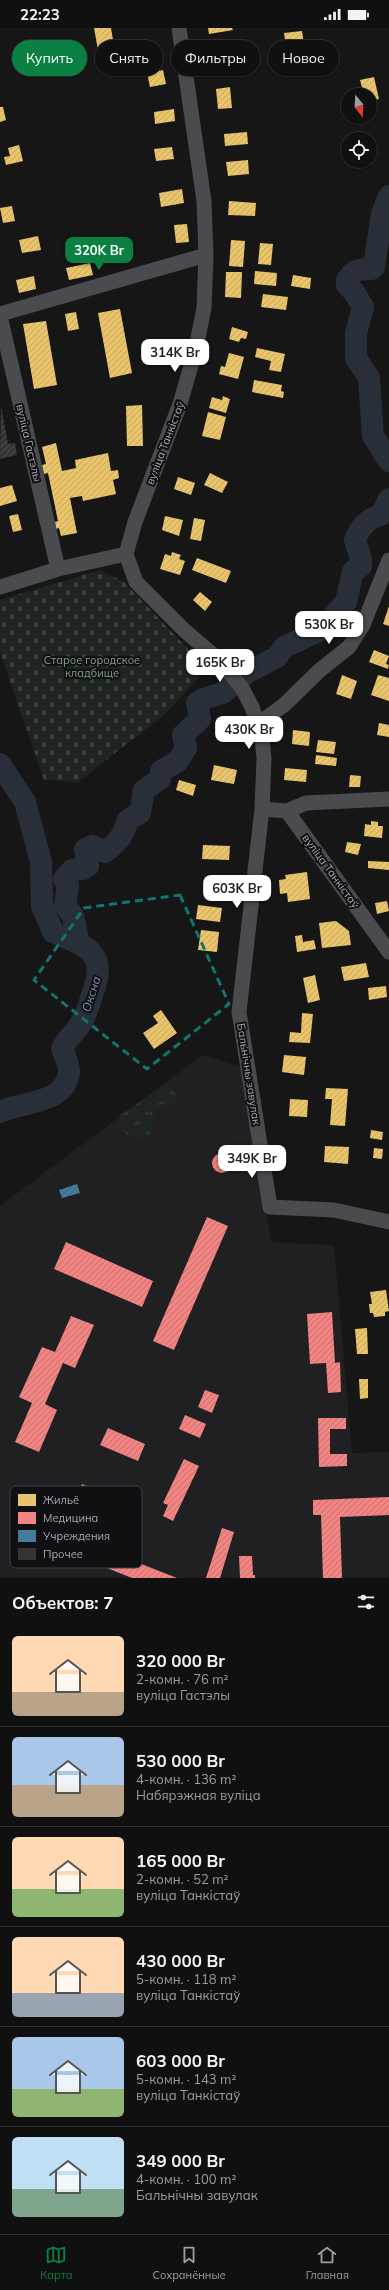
<!DOCTYPE html>
<html lang="ru">
<meta charset="utf-8">
<style>
:root{--surface:#101010;--page:#1e1e1e;--text:#f1f3f6;--muted:#9c9d9f;--line:#303030;--accent:#0b8043}
body{margin:0;font-family:Mulish,sans-serif;background:var(--page);color:var(--text);height:100vh;display:flex;flex-direction:column;font-size:15px;white-space:nowrap}
*{box-sizing:border-box;margin:0}
p{font-size:13px;color:var(--muted)}
.icon{flex:none;width:22px;height:22px;fill:none;stroke:currentColor;stroke-width:2;stroke-linecap:round;stroke-linejoin:round}
.map{position:relative;height:1550px;overflow:hidden}
.drawer{display:flex;flex-direction:column;background:var(--surface);flex:1}
.drawer>*{flex:none}
.banner{position:absolute;left:12px;top:12px;width:365px;height:36px;display:flex;gap:8px}
.needle{width:26px;rotate:162deg}
.buttons{position:absolute;left:341px;top:60px;display:grid;gap:8px}
.buttons a{display:grid;place-items:center;width:36px;height:36px;border-radius:50%;background:var(--surface);box-shadow:0 1px 3px #0004,0 0 0 1px var(--line);font-size:20px}
.price{position:absolute;translate:-50% -34px;padding:0 9px;border-radius:8px;background:#fff;color:#222;font-size:13px;line-height:26px;filter:drop-shadow(0 1px 2px #0008)}
.price::after{content:'';position:absolute;left:50%;top:24px;width:12px;height:9px;margin-left:-6px;background:inherit;clip-path:polygon(0 0,100% 0,50% 100%)}
.price.active{background:var(--accent);color:#fff}
ul{padding:0;list-style:none}
li{display:flex;align-items:center;gap:12px;height:100px;padding:0 12px}
li+li{border-top:1px solid var(--line)}
li span{display:grid;place-items:center;flex:none;width:112px;height:80px;border-radius:6px;color:#555}
li>.icon{margin-inline-start:auto}
span .icon{width:48px;height:48px;fill:#fffc;stroke-width:1}
li b{font-size:17px}
h2{display:flex;justify-content:space-between;align-items:center;height:48px;padding:0 12px;font-size:17px}
.chip{padding:0 14px;border-radius:18px;background:var(--surface);box-shadow:0 1px 3px #0004,0 0 0 1px var(--line);font-size:14px;line-height:36px}
.chip.active{background:var(--accent);color:#fff}
.status{display:flex;justify-content:space-between;align-items:center;height:28px;padding:0 20px;background:var(--surface);direction:ltr}
.status svg{height:11px;fill:currentColor}
.tabs{display:flex;justify-content:space-around;align-items:center;height:56px;border-top:1px solid var(--line);background:var(--surface);font-size:11px;color:var(--muted)}
.tabs a{display:grid;justify-items:center;gap:2px}
.tabs .active{color:var(--accent)}
.map>svg:first-child{display:block}
</style>
<div class="status"><b>22:23</b><svg viewBox="0 0 49 12"><path d="M0 12V9h3v3zM5 12V6h3v6zM10 12V3h3v9zM15 12V0h3v12zM26 1h20v11H26zM47 4h2v5h-2z"/></svg></div>
<div class="map">
<svg width="389" height="1550" viewBox="0 0 389 1550">
<defs>
<pattern id="grass-tufts" width="24" height="20" patternUnits="userSpaceOnUse"><rect width="24" height="20" fill="#1e241f"/><path d="M3 7l-1-3M5 7V3M7 7l1-3M15 17l-1-3M17 17v-4M19 17l1-3" fill="none" stroke="#3c413d"/></pattern>
<pattern id="cemetery-stones" width="16" height="16" patternUnits="userSpaceOnUse"><rect width="16" height="16" fill="#1e241f"/><path d="M2 7V4a2 2 0 0 1 4 0v3zM10 15v-3a2 2 0 0 1 4 0v3z" fill="#3c413d"/></pattern>
<pattern id="homes-hatch" width="6" height="6" patternUnits="userSpaceOnUse"><rect width="6" height="6" fill="#e9c46a"/><path d="M-1 1l2-2M0 6l6-6M5 7l2-2" fill="none" stroke="#c4a760"/></pattern>
<pattern id="health-hatch" width="6" height="6" patternUnits="userSpaceOnUse"><rect width="6" height="6" fill="#f28482"/><path d="M-1 1l2-2M0 6l6-6M5 7l2-2" fill="none" stroke="#c2706f"/></pattern>
<pattern id="public-hatch" width="6" height="6" patternUnits="userSpaceOnUse"><rect width="6" height="6" fill="#457b9d"/><path d="M-1 1l2-2M0 6l6-6M5 7l2-2" fill="none" stroke="#3f657e"/></pattern>
<pattern id="building-hatch" width="6" height="6" patternUnits="userSpaceOnUse"><rect width="6" height="6" fill="#343435"/><path d="M-1 1l2-2M0 6l6-6M5 7l2-2" fill="none" stroke="#4e4f50"/></pattern>
</defs>
<rect width="100%" height="100%" fill="#161616"/>
<path fill="#202022" d="M 202,1027 L 241,1039 L 271,1214 L 334,1217 L 352,1425 L 389,1424 L 389,1550 L 0,1550 L 0,1178 Z"/>
<path fill="url(#grass-tufts)" d="M 164,1058 L 172,1059 L 177,1069 L 170,1078 L 160,1076 L 148,1114 C 132,1112 118,1105 120,1087 Z"/>
<path fill="url(#cemetery-stones)" d="M 100,542 L 124,554 L 207,641 L 164,687 L 78,754 L 44,752 L 0,624 L 0,572 Z"/>
<path fill="url(#homes-hatch)" d="M 94,0 L 111,0 L 116,30 L 100,33 Z
M 208,0 L 232,0 L 233,2 L 209,6 Z
M 302,3 L 307,36 L 289,38 L 284,5 Z
M 232,27 L 234,41 L 215,43 L 214,29 Z
M 163,42 L 166,56 L 150,59 L 147,45 Z
M 374,49 L 379,71 L 370,73 L 370,67 L 364,67 L 360,52 Z
M 230,59 L 232,80 L 218,81 L 216,61 Z
M 0,79 L 3,79 L 6,92 L 0,94 Z
M 174,81 L 175,93 L 155,96 L 154,84 Z
M 247,104 L 248,116 L 225,118 L 224,106 Z
M 19,117 L 23,133 L 6,137 L 4,129 L 10,128 L 8,120 Z
M 172,119 L 174,131 L 156,133 L 154,121 Z
M 248,132 L 249,146 L 228,148 L 226,134 Z
M 182,161 L 184,175 L 161,179 L 159,165 Z
M 229,173 L 256,175 L 255,188 L 228,187 Z
M 12,178 L 15,193 L 3,195 L 0,180 Z
M 187,196 L 189,214 L 176,215 L 174,197 Z
M 38,208 L 41,222 L 22,225 L 19,212 Z
M 231,212 L 245,213 L 243,239 L 229,238 Z
M 260,215 L 273,216 L 271,237 L 258,236 Z
M 90,235 L 93,247 L 69,252 L 66,240 Z
M 255,243 L 277,245 L 276,258 L 254,256 Z
M 226,244 L 242,244 L 241,270 L 225,269 Z
M 293,247 L 311,250 L 310,261 L 291,258 Z
M 34,248 L 36,261 L 19,265 L 16,252 Z
M 263,266 L 288,269 L 286,282 L 261,279 Z
M 120,281 L 132,345 L 110,350 L 98,285 Z
M 76,284 L 79,301 L 68,303 L 65,286 Z
M 46,293 L 57,357 L 34,361 L 23,296 Z
M 232,299 L 248,304 L 246,311 L 241,310 L 239,314 L 229,311 Z
M 257,320 L 285,326 L 281,344 L 269,342 L 271,333 L 255,329 Z
M 229,325 L 244,329 L 238,351 L 219,346 L 221,338 L 225,339 Z
M 254,352 L 282,357 L 281,363 L 284,364 L 283,370 L 252,364 Z
M 223,368 L 230,371 L 226,385 L 209,380 L 212,369 L 222,372 Z
M 142,377 L 143,418 L 127,418 L 126,378 Z
M 208,384 L 226,389 L 220,412 L 202,408 Z
M 56,415 L 62,443 L 76,440 L 75,432 L 108,425 L 111,443 L 118,442 L 119,450 L 113,452 L 116,466 L 83,473 L 82,468 L 70,470 L 77,505 L 61,508 L 59,500 L 56,501 L 55,494 L 58,493 L 48,445 L 44,446 L 42,437 L 46,436 L 42,419 Z
M 210,445 L 228,454 L 222,465 L 204,457 Z
M 178,449 L 195,455 L 191,467 L 174,461 Z
M 12,457 L 17,473 L 0,478 L 0,460 Z
M 18,486 L 22,502 L 13,504 L 9,488 Z
M 165,488 L 183,492 L 179,508 L 162,502 Z
M 194,490 L 205,492 L 201,513 L 190,511 Z
M 172,524 L 181,527 L 179,531 L 185,533 L 180,547 L 160,541 L 165,526 L 171,528 Z
M 197,530 L 231,543 L 226,555 L 192,542 Z
M 200,564 L 212,574 L 205,583 L 193,572 Z
M 389,578 L 389,598 L 383,596 Z
M 374,622 L 389,628 L 386,636 L 389,637 L 388,641 L 369,634 Z
M 342,647 L 357,653 L 351,671 L 336,666 Z
M 378,647 L 389,650 L 389,673 L 371,667 Z
M 379,695 L 389,697 L 389,709 L 377,707 Z
M 293,702 L 310,704 L 309,718 L 292,716 Z
M 318,712 L 336,714 L 334,726 L 316,724 Z
M 316,727 L 337,730 L 336,738 L 315,736 Z
M 214,737 L 237,742 L 234,756 L 211,752 Z
M 285,740 L 307,742 L 306,754 L 284,752 Z
M 350,747 L 361,748 L 360,759 L 349,759 Z
M 179,752 L 196,757 L 193,768 L 176,762 Z
M 371,793 L 378,794 L 378,798 L 383,798 L 382,810 L 364,808 L 365,796 L 371,797 Z
M 347,814 L 361,816 L 358,827 L 345,824 Z
M 203,817 L 230,818 L 229,832 L 202,831 Z
M 368,833 L 389,834 L 389,842 L 368,840 Z
M 307,844 L 310,871 L 288,874 L 287,865 L 280,866 L 279,852 L 286,851 L 285,847 Z
M 387,873 L 389,883 L 377,886 L 375,875 Z
M 198,877 L 222,880 L 220,894 L 196,891 Z
M 336,893 L 349,903 L 351,917 L 322,920 L 319,895 Z
M 201,902 L 219,904 L 217,924 L 198,922 Z
M 302,907 L 303,914 L 314,912 L 316,921 L 297,924 L 295,908 Z
M 366,935 L 369,949 L 344,953 L 341,939 Z
M 315,947 L 320,972 L 308,975 L 303,950 Z
M 386,958 L 387,969 L 369,972 L 368,960 Z
M 161,982 L 177,1005 L 154,1021 L 143,1005 L 158,995 L 153,988 Z
M 302,985 L 313,986 L 310,1015 L 289,1014 L 290,1004 L 301,1005 Z
M 284,1027 L 306,1029 L 304,1047 L 282,1044 Z
M 326,1060 L 348,1061 L 345,1098 L 330,1097 L 332,1071 L 325,1071 Z
M 290,1071 L 308,1072 L 307,1089 L 289,1088 Z
M 371,1102 L 383,1104 L 382,1112 L 370,1110 Z
M 325,1118 L 349,1119 L 348,1136 L 324,1134 Z
M 374,1120 L 383,1121 L 382,1131 L 373,1130 Z
M 386,1262 L 389,1283 L 385,1284 L 385,1288 L 374,1289 L 373,1285 L 370,1285 L 369,1276 L 372,1276 L 370,1264 Z
M 367,1300 L 368,1326 L 357,1326 L 355,1301 Z
M 359,1351 L 368,1351 L 368,1370 L 360,1371 Z"/>
<path fill="url(#health-hatch)" d="M212 1135a10 10 0 1 1 20 0a10 10 0 1 1-20 0Z
M 207,1189 L 228,1198 L 174,1322 L 153,1313 Z
M 66,1214 L 153,1253 L 142,1279 L 54,1241 Z
M 332,1284 L 335,1335 L 340,1334 L 341,1364 L 328,1365 L 326,1335 L 310,1336 L 307,1286 Z
M 71,1288 L 94,1297 L 75,1340 L 63,1335 L 45,1376 L 57,1382 L 39,1424 L 15,1414 L 32,1375 L 19,1369 L 42,1319 L 55,1324 Z
M 205,1362 L 219,1367 L 212,1385 L 198,1379 Z
M 185,1387 L 206,1396 L 200,1410 L 179,1401 Z
M 318,1390 L 346,1390 L 346,1401 L 330,1401 L 330,1426 L 347,1426 L 347,1438 L 319,1439 Z
M 108,1400 L 145,1416 L 138,1433 L 100,1417 Z
M 184,1431 L 199,1438 L 173,1493 L 163,1488 L 168,1477 L 163,1475 Z
M 82,1456 L 97,1462 L 67,1534 L 52,1528 Z
M 389,1469 L 389,1487 L 340,1489 L 342,1550 L 323,1550 L 321,1487 L 313,1487 L 313,1472 Z
M 222,1500 L 234,1504 L 220,1550 L 206,1550 Z
M 98,1519 L 177,1550 L 132,1550 L 92,1534 Z
M 239,1528 L 252,1528 L 253,1547 L 255,1547 L 255,1550 L 240,1550 Z"/>
<path fill="url(#public-hatch)" d="M 77,1156 L 80,1165 L 62,1170 L 59,1162 Z"/>
<g fill="none" stroke-linecap="round" stroke-linejoin="round">
<path stroke="#292f38" stroke-width="22" d="M 389,168 L 382,186 L 374,239 L 372,241 C 358,242 356,240 347,252 L 347,257 L 354,264 L 363,279 L 356,305 L 356,330 L 369,350 L 373,408 L 389,433
M 0,736 L 25,774 L 41,834 L 42,878 L 53,904 C 89,920 108,923 92,967 C 89,976 87,986 82,993 C 77,1004 67,1009 62,1021 C 64,1027 70,1038 69,1044 C 65,1077 22,1073 0,1084
M 79,915 L 73,888 L 65,877 L 68,858 L 64,851 L 72,842 L 83,841 L 88,838 L 85,821 L 92,818 L 105,824 C 117,815 124,807 128,792 L 140,785 L 144,762 L 160,751 L 161,743 L 178,733 L 186,720 L 183,707 L 200,691 L 197,675 L 203,671 L 223,665 L 248,644 L 277,629 L 284,619 L 321,602 L 346,574 L 353,543 L 361,538 L 361,531 L 355,512 C 360,499 367,491 381,487 L 389,471"/>
</g>
<path fill="url(#building-hatch)" d="M 1,378 L 8,416 L 15,415 L 17,427 L 0,431 Z"/>
<g fill="none" stroke-linecap="round" stroke-linejoin="round">
<path stroke="#4a4b4f" stroke-width="15" d="M 179,0 L 204,173 L 206,227 L 204,280 L 196,320 L 180,376 L 135,494 L 126,526 L 136,554 L 184,602 L 219,632 L 242,660 L 252,679 L 262,710 L 264,730 L 262,781 L 239,984 L 270,1179 L 334,1182 L 389,1194
M 0,286 L 206,227
M 0,288 L 58,541
M 0,559 L 58,541 L 126,526
M 258,696 L 284,677 L 320,642 L 349,619 L 363,597 L 389,532
M 262,781 L 287,783 L 389,924
M 287,783 L 306,775 L 389,771"/>
</g>
<path fill="none" stroke="#0f766e" stroke-width="3" stroke-dasharray="8 5" stroke-linejoin="round" d="M 180,867 L 229,976 L 147,1041 L 34,952 L 84,880 Z"/>
<g text-anchor="middle" dominant-baseline="central" stroke-width="4" stroke-linejoin="round" paint-order="stroke">
<g font-size="11" fill="#a6aab7" stroke="#101012">
<text transform="translate(29 415) rotate(77)">вуліца Гастэлы</text>
<text transform="translate(165 415) rotate(-69)">вуліца Танкістаў</text>
<text transform="translate(331 843) rotate(54)">вуліца Танкістаў</text>
<text transform="translate(249 1046) rotate(81)">Бальнічны завулак</text>
</g>
<g font-size="11" fill="#7da283" stroke="#101012">
<text x="92" y="632">Старое городское<tspan x="92" dy="13">кладбище</tspan></text>
</g>
<g font-size="12" font-style="italic" fill="#7d95b2" stroke="#101012">
<text transform="translate(91 966) rotate(-72)">Оксна</text>
</g>
</g>
<rect x="10" y="1458" width="132" height="82" rx="6" fill="#101012" stroke="#3d3e44" stroke-width="1"/>
<rect x="18" y="1466" width="18" height="12" fill="#e9c46a"/>
<rect x="18" y="1484" width="18" height="12" fill="#f28482"/>
<rect x="18" y="1502" width="18" height="12" fill="#457b9d"/>
<rect x="18" y="1520" width="18" height="12" fill="#343435"/>
<g font-size="11" fill="#a6aab7">
<text x="43" y="1476">Жильё</text>
<text x="43" y="1494">Медицина</text>
<text x="43" y="1512">Учреждения</text>
<text x="43" y="1530">Прочее</text>
</g>
</svg>
<div class="buttons">
<a><svg class="needle" viewBox="-14 -14 28 28"><path d="M0-13l5 13h-10z" fill="#e53935"/><path d="M0 13l5-13h-10z" fill="#9c9d9f"/></svg></a>
<a><svg class="icon" aria-label="locate" viewBox="0 0 24 24"><circle cx="12" cy="12" r="6"/><path d="M12 2v4M12 18v4M2 12h4M18 12h4"/></svg></a>
</div>
<b class="price active" style="left:99px;top:243px">320K Br</b>
<b class="price" style="left:175px;top:345px">314K Br</b>
<b class="price" style="left:329px;top:617px">530K Br</b>
<b class="price" style="left:220px;top:655px">165K Br</b>
<b class="price" style="left:249px;top:722px">430K Br</b>
<b class="price" style="left:237px;top:881px">603K Br</b>
<b class="price" style="left:252px;top:1151px">349K Br</b>
<div class="banner">
<a class="chip active">Купить</a>
<a class="chip">Снять</a>
<a class="chip">Фильтры</a>
<a class="chip">Новое</a>
</div>
</div>
<section class="drawer">
<h2>Объектов: 7<svg class="icon" aria-label="filters" viewBox="0 0 24 24"><path d="M4 7h16M4 17h16"/><circle cx="9" cy="7" r="2"/><circle cx="15" cy="17" r="2"/></svg></h2>
<ul>
<li><span style="background:linear-gradient(#ffd9b3 70%,#b9a48a 0)"><svg class="icon" aria-label="home" viewBox="0 0 24 24"><path d="M3 11l9-7 9 7M6 9v11h12V9"/></svg></span><div><b>320 000 Br</b><p>2-комн. · 76 m²</p><p>вуліца Гастэлы</p></div></li>
<li><span style="background:linear-gradient(#a9c7e8 60%,#b9a48a 0)"><svg class="icon" aria-label="home" viewBox="0 0 24 24"><path d="M3 11l9-7 9 7M6 9v11h12V9"/></svg></span><div><b>530 000 Br</b><p>4-комн. · 136 m²</p><p>Набярэжная вуліца</p></div></li>
<li><span style="background:linear-gradient(#ffd9b3 65%,#8fb573 0)"><svg class="icon" aria-label="home" viewBox="0 0 24 24"><path d="M3 11l9-7 9 7M6 9v11h12V9"/></svg></span><div><b>165 000 Br</b><p>2-комн. · 52 m²</p><p>вуліца Танкістаў</p></div></li>
<li><span style="background:linear-gradient(#ffd9b3 70%,#9aa5b1 0)"><svg class="icon" aria-label="home" viewBox="0 0 24 24"><path d="M3 11l9-7 9 7M6 9v11h12V9"/></svg></span><div><b>430 000 Br</b><p>5-комн. · 118 m²</p><p>вуліца Танкістаў</p></div></li>
<li><span style="background:linear-gradient(#a9c7e8 65%,#8fb573 0)"><svg class="icon" aria-label="home" viewBox="0 0 24 24"><path d="M3 11l9-7 9 7M6 9v11h12V9"/></svg></span><div><b>603 000 Br</b><p>5-комн. · 143 m²</p><p>вуліца Танкістаў</p></div></li>
<li><span style="background:linear-gradient(#bfe0f5 65%,#7fa58c 0)"><svg class="icon" aria-label="home" viewBox="0 0 24 24"><path d="M3 11l9-7 9 7M6 9v11h12V9"/></svg></span><div><b>349 000 Br</b><p>4-комн. · 100 m²</p><p>Бальнічны завулак</p></div></li>
</ul>
</section>
<nav class="tabs">
<a class="active"><svg class="icon" aria-label="map" viewBox="0 0 24 24"><path d="M3 6l6-2 6 2 6-2v14l-6 2-6-2-6 2zM9 4v14M15 6v14"/></svg>Карта</a>
<a><svg class="icon" aria-label="saved" viewBox="0 0 24 24"><path d="M7 4h10v16l-5-4-5 4z"/></svg>Сохранённые</a>
<a><svg class="icon" aria-label="home" viewBox="0 0 24 24"><path d="M3 11l9-7 9 7M6 9v11h12V9"/></svg>Главная</a>
</nav>
